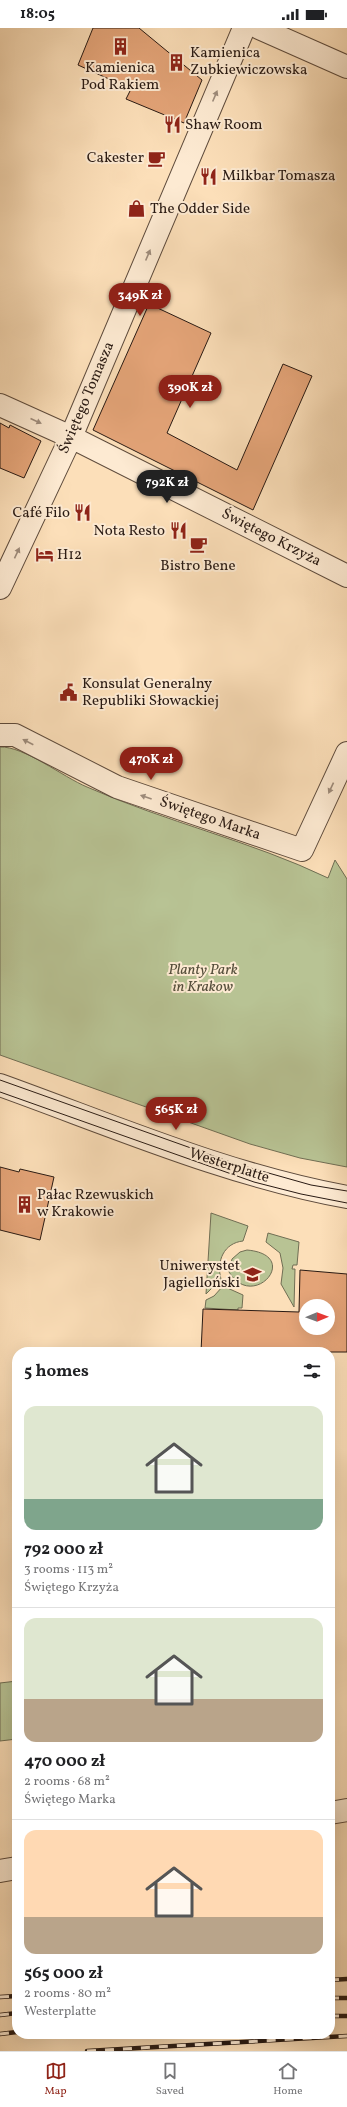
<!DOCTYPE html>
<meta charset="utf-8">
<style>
:root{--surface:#fff;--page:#f2f2f2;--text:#202124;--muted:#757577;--line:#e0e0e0;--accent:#8f2418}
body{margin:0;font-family:Vollkorn,serif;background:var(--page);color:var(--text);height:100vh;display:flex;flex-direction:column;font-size:15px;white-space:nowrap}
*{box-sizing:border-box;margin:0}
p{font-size:13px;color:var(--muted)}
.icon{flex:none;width:22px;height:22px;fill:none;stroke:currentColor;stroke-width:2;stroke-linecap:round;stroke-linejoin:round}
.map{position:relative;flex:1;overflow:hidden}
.side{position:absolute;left:12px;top:1319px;width:323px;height:692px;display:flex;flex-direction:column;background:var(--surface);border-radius:16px;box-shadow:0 4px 16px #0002}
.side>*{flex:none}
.needle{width:26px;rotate:89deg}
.controls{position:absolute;left:299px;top:1271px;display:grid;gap:8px}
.controls a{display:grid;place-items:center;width:36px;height:36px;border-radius:50%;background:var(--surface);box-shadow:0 4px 16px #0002;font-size:20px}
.price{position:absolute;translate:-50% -34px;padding:0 9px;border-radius:14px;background:var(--accent);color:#fff;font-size:13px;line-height:26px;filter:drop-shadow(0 1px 2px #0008)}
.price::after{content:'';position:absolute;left:50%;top:24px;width:12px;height:9px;margin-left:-6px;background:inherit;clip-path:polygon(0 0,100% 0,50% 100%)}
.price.active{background:#222;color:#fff}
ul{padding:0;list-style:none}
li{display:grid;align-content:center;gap:8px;height:212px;padding:0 12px}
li+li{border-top:1px solid var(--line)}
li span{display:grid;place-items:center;height:124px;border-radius:12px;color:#555}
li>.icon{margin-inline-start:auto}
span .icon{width:72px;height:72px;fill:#fffc;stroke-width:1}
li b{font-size:17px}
h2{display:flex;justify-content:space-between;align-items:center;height:48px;padding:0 12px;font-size:17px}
.status{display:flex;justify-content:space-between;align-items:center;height:28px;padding:0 20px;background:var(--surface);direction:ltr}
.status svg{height:11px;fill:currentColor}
.tabs{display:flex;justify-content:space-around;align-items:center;height:56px;border-top:1px solid var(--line);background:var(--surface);font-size:11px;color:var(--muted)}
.tabs a{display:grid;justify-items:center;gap:2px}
.tabs .active{color:var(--accent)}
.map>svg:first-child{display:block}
</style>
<div class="status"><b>18:05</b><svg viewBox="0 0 49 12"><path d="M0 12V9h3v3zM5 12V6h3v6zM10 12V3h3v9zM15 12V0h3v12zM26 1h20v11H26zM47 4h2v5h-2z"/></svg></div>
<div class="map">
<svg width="347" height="2023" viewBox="0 0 347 2023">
<rect width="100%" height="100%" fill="#fcdfb9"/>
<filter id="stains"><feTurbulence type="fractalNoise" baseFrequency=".005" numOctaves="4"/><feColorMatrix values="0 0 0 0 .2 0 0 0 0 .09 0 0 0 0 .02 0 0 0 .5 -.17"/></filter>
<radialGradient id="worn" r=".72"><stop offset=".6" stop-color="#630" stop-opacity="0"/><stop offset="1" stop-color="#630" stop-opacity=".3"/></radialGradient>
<path fill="#b8c394" stroke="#706e54" d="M 0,719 C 24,718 63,749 87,759 C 166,794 251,813 328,850 L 335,832 L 347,851 L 347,1139 L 300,1130 L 250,1116 L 0,1027 Z
M 211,1185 L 248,1198 L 243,1213 C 224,1215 216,1233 221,1251 L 206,1266 Z
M 268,1205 L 299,1214 L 297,1237 L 293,1237 L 292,1241 L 295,1241 L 294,1279 L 281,1256 L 283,1240 L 280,1225 L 266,1214 Z
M 247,1222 C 303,1227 253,1284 229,1244 L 232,1231 L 240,1224 Z
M 223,1258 L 243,1267 L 242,1280 L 238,1280 L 238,1282 L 205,1280 L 206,1272 L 214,1268 Z
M 17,1653 L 17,1711 L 0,1713 L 0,1655 Z"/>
<path fill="#e4a478" stroke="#291a13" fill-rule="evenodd" d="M 93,0 L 139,0 L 202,52 L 184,95 L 126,71 L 131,61 L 78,37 Z
M 149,276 L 211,305 L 167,405 L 237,442 L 283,336 L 312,348 L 253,482 L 93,402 Z
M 0,395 L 9,400 L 10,397 L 41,413 L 24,450 L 0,440 Z
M 0,1139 L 19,1144 L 20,1141 L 54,1149 L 40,1212 L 0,1202 Z
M 300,1242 L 347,1246 L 347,1324 L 201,1324 L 203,1281 L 299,1284 ZM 306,1278 L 328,1278 L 328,1300 L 306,1300 Z"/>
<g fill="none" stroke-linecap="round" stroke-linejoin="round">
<defs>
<path id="street" d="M 259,0 L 347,39
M 0,377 L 71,409 L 347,548
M 0,560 L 71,409 L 244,0
M 0,707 L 15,707 L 117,759 L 302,822 L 347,725
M 0,1057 C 114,1098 227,1147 347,1169
M 330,1785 L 347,1782
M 0,1843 L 17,1840"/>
</defs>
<use href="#street" stroke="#5e4b3c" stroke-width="24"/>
<use href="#street" stroke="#fdead2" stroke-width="22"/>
<path stroke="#291a13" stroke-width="1" d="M 0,1052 L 233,1135 L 311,1157 L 347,1163
M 0,1064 L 254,1154 L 301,1166 L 347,1175"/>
<defs>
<path id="rail" d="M 330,1952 L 347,1951
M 0,1969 L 17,1968
M 330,1970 L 347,1970
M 0,1987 L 17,1985
M 330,1988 L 347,1988
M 0,2006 L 17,2004
M 87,2023 L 347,2008"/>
</defs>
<use href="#rail" stroke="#291a13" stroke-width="4.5"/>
<use href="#rail" stroke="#fdead2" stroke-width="3" stroke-dasharray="9" stroke-linecap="butt"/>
</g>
<defs><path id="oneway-solid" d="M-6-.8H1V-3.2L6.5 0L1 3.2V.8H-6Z"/></defs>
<g fill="#9e8c7c">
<use href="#oneway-solid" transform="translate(215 68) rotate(-67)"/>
<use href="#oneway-solid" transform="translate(148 227) rotate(-67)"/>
<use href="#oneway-solid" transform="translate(36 393) rotate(24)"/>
<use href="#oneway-solid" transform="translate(17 525) rotate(-65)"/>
<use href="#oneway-solid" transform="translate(28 714) rotate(-153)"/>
<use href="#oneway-solid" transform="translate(331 760) rotate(115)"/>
<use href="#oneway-solid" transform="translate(146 769) rotate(-161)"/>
</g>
<defs>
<symbol id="building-bare" viewBox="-9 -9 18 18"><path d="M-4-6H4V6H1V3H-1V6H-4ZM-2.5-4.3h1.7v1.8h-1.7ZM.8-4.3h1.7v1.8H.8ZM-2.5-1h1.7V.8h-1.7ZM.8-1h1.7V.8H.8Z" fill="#8f2418" stroke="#fdead2" stroke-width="2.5" paint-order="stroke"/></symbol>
<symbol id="restaurant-bare" viewBox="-9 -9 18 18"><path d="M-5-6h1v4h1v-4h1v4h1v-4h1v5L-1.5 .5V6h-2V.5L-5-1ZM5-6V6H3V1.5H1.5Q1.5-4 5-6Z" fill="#8f2418" stroke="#fdead2" stroke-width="2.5" paint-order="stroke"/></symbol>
<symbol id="cafe-bare" viewBox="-9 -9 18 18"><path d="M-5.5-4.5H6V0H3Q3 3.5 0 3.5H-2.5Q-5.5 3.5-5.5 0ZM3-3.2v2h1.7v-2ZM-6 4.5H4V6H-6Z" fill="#8f2418" stroke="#fdead2" stroke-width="2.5" paint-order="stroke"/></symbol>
<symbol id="shop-bare" viewBox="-9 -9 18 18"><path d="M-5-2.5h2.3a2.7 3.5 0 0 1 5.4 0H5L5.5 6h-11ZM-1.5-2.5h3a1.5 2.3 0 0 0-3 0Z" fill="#8f2418" stroke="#fdead2" stroke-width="2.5" paint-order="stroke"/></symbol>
<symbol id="hotel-bare" viewBox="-9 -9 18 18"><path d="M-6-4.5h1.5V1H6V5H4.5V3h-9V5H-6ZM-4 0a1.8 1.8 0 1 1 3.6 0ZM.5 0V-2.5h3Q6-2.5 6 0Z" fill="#8f2418" stroke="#fdead2" stroke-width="2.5" paint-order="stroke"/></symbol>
<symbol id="civic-bare" viewBox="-9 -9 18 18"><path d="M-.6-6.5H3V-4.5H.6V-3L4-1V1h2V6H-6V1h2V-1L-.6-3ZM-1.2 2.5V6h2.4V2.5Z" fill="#8f2418" stroke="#fdead2" stroke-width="2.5" paint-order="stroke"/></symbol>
<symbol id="university-bare" viewBox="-9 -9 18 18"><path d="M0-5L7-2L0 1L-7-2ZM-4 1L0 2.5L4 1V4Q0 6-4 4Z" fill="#8f2418" stroke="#fdead2" stroke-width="2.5" paint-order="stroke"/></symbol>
</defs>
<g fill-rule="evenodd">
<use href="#building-bare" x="108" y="6" width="25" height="25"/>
<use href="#building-bare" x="164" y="22" width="25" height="25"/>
<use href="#restaurant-bare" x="160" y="84" width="25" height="25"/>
<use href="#cafe-bare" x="144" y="118" width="25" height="25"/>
<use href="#restaurant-bare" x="196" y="136" width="25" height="25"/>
<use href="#shop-bare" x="124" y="168" width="25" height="25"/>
<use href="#restaurant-bare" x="70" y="472" width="25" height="25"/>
<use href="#restaurant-bare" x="166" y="490" width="25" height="25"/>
<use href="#cafe-bare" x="186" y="504" width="25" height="25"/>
<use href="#hotel-bare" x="32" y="514" width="25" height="25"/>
<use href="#civic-bare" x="56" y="652" width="25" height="25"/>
<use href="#building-bare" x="12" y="1164" width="25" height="25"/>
<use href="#university-bare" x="240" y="1234" width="25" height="25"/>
</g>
<g text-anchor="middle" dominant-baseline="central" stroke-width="4" stroke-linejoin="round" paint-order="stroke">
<g font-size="15" fill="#291a13" stroke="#fdead2" text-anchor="start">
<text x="190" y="25">Kamienica<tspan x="190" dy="17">Zubkiewiczowska</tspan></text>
<text x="120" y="40" text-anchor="middle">Kamienica<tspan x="120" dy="17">Pod Rakiem</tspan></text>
<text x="185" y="97">Shaw Room</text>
<text x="144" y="130" text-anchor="end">Cakester</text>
<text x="222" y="148">Milkbar Tomasza</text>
<text x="150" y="181">The Odder Side</text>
<text x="70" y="485" text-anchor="end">Café Filo</text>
<text x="165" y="503" text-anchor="end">Nota Resto</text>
<text x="57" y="527">H12</text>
<text x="198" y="538" text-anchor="middle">Bistro Bene</text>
<text x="82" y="656">Konsulat Generalny<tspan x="82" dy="17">Republiki Słowackiej</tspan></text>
<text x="37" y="1167">Pałac Rzewuskich<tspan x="37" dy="17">w Krakowie</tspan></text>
<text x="240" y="1238" text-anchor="end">Uniwerystet<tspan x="240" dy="17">Jagielloński</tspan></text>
</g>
<g font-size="15" fill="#291a13" stroke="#fdead2">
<text transform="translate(87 370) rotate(-67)">Świętego Tomasza</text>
<text transform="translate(271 510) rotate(27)">Świętego Krzyża</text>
<text transform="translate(210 791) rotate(19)">Świętego Marka</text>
<text transform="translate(229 1138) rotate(18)">Westerplatte</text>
</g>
<g font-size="15" font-style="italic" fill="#544d3a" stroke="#fdead2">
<text x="203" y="942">Planty Park<tspan x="203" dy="17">in Krakow</tspan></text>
</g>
</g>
<rect width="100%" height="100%" filter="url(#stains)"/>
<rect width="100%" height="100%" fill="url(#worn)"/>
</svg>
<div class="controls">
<a><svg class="needle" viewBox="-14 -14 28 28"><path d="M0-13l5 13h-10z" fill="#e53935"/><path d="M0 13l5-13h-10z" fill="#757577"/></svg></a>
</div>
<b class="price" style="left:140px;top:289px">349K zł</b>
<b class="price" style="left:190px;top:381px">390K zł</b>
<b class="price active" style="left:167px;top:476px">792K zł</b>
<b class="price" style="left:151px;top:753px">470K zł</b>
<b class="price" style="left:176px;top:1103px">565K zł</b>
<section class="side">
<h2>5 homes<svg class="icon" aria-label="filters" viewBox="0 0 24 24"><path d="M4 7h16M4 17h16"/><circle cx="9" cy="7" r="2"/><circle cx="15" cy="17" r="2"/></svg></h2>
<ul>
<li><span style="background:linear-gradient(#dfe7d0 75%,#7fa58c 0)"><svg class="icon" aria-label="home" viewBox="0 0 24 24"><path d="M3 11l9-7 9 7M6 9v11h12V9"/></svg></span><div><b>792 000 zł</b><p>3 rooms · 113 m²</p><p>Świętego Krzyża</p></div></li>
<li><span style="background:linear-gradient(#dfe7d0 65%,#b9a48a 0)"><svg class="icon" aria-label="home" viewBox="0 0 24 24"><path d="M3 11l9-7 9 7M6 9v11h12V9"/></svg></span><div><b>470 000 zł</b><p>2 rooms · 68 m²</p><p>Świętego Marka</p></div></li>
<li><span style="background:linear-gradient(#ffd9b3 70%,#b9a48a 0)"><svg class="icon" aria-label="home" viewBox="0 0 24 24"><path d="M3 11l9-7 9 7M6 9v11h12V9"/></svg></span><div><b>565 000 zł</b><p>2 rooms · 80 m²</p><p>Westerplatte</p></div></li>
</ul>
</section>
</div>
<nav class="tabs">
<a class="active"><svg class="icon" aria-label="map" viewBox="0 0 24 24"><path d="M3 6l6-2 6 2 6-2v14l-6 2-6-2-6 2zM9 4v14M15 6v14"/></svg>Map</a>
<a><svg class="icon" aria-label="saved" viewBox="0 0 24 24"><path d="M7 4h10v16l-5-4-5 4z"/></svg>Saved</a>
<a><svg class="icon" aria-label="home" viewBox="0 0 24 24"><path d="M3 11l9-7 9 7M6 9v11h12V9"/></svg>Home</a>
</nav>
